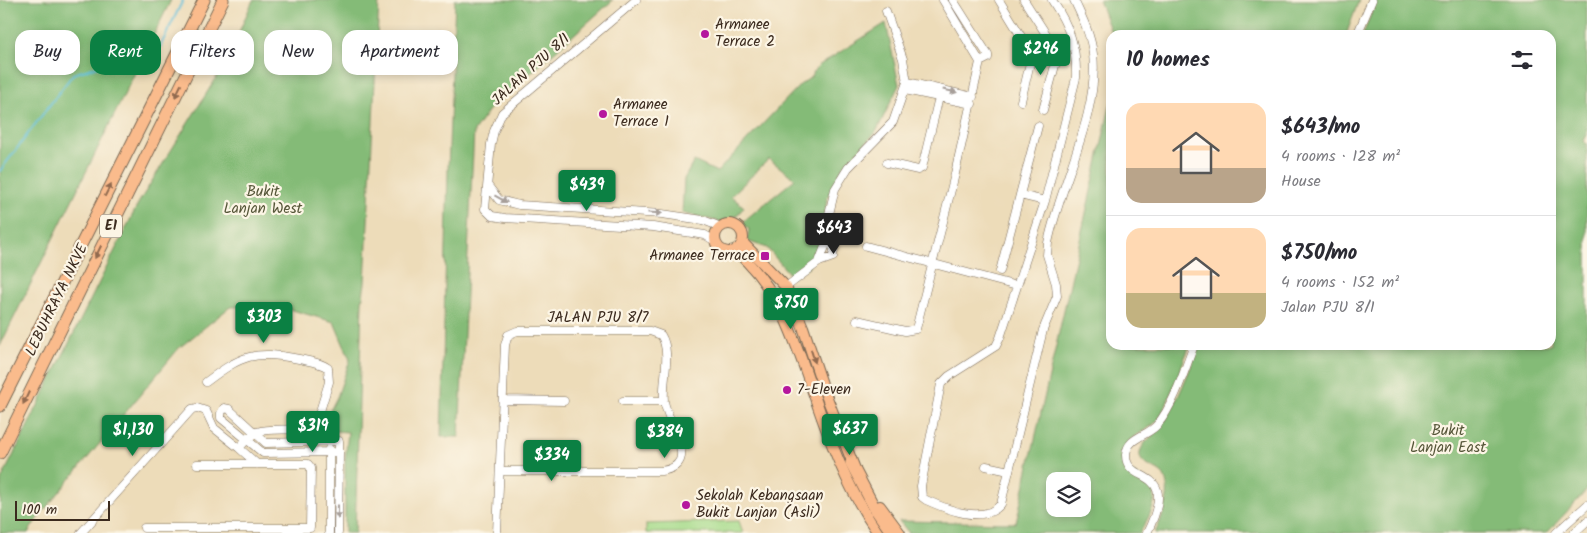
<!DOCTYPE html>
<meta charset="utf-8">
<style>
:root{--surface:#fff;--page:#f7f7f7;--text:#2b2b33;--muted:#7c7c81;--line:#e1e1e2;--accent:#0b8043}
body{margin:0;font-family:Kalam,sans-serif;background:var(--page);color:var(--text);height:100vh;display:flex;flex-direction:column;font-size:19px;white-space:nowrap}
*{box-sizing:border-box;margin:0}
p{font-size:16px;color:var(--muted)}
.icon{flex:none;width:28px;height:28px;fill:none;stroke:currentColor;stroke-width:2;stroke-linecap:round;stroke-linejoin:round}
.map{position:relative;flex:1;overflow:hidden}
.side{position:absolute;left:1106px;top:30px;width:450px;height:320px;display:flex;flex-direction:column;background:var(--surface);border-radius:15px;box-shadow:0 2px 8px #0003}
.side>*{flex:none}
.top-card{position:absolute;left:15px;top:30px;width:475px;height:45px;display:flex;gap:10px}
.buttons{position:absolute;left:1046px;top:472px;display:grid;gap:10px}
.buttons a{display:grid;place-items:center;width:45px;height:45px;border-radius:10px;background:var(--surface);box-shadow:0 2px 8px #0003;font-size:25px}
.scale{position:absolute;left:15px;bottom:12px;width:95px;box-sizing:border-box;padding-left:5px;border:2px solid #3b2a1e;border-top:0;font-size:14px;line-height:18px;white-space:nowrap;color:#3b2a1e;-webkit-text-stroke:4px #fcf5e5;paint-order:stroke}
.price{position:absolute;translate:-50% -42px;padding:0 11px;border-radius:5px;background:var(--accent);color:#fff;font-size:16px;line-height:32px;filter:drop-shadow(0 1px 2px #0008)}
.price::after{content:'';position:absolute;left:50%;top:30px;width:15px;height:11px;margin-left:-8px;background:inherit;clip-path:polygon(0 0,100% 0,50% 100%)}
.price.selected{background:#222;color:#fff}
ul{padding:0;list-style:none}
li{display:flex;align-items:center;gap:15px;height:125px;padding:0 20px}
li+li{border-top:1px solid var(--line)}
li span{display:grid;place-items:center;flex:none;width:140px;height:100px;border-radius:15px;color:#555}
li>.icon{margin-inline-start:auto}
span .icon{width:60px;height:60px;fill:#fffc;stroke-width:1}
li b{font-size:21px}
h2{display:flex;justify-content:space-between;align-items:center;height:60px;padding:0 20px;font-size:21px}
.tag{padding:0 18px;border-radius:15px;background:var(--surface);box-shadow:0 2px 8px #0003;font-size:18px;line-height:45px}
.tag.selected{background:var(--accent);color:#fff}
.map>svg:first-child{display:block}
</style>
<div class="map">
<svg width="1587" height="533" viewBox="0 0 1587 533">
<rect width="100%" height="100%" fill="#fcf5e5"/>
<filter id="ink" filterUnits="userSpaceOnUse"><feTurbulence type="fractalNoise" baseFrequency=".02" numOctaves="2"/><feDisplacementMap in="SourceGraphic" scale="10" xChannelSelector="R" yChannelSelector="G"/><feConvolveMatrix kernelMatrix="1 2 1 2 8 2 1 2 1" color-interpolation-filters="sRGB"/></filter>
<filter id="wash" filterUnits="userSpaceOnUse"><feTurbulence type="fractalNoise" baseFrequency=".0096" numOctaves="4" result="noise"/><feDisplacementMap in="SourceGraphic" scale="20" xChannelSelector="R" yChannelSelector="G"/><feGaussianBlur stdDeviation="1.12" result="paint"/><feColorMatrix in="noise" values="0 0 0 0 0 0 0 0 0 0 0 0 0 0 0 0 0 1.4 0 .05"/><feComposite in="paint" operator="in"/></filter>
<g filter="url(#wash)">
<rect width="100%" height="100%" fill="#eddcb9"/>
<path fill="#a6db8b" stroke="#708254" d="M 739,521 L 743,533 L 646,533 L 646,524 Z"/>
<path fill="#84bb77" stroke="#60724a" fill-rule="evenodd" d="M 0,0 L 171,0 L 0,346 Z
M 253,0 L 379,0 L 365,283 L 362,302 L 355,533 L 345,533 L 345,461 L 348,432 L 320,430 L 337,397 L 350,360 L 334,322 L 278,306 L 230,307 L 179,348 L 37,519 L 28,533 L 0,533 L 1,480 L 139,202 L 226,62 Z
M 455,0 L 613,0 L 489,110 L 474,131 L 459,437 L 441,437 L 448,170 Z
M 1099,0 L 1359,0 L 1346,35 L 1112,35 Z
M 1376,0 L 1587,0 L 1587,135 L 1584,141 L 1587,144 L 1587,490 L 1547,533 L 1155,533 C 1162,518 1172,496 1165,478 C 1161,467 1138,467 1140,453 C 1142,441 1156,435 1163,424 C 1179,400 1188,372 1200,345 L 1551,345 L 1551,35 L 1363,35 Z
M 886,23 L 899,85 L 876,132 L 843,167 L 827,198 L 821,246 L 808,267 L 792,277 L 767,248 L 747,241 L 749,229 L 740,224 L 795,179 L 769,159 L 731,196 L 744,207 L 732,221 L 721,222 L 682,213 L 684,179 L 694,161 L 717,172 L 801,84 L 810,78 L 818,66 Z
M 1111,102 L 1111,345 L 1190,345 C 1184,359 1165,412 1158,420 C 1140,439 1122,431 1124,467 C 1133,475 1142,477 1148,482 C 1164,496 1147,519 1140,533 L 909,533 L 899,521 L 1016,523 ZM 1055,481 L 1082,481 L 1082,509 L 1055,509 Z"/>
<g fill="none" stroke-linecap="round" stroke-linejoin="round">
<path stroke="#5cbfda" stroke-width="2" d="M 0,171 L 73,74 L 160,47 L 183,0"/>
</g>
</g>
<g filter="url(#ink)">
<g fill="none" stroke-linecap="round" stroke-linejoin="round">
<defs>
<path id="minor" d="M 636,0 L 502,113 L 494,131 L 491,144 L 485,209 L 492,216 L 505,218 L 653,227 L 705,235 L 715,241
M 953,0 L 988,55 L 988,58 L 980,62
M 999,0 L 1030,51 L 1030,63 L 1021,101
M 1024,0 L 1053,45 L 1073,47
M 1052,0 C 1069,26 1077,46 1076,78 L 1045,201 L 1000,338 L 996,346 L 949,376 L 941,384 L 921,486 L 922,497 L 926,500 C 946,509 984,525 1001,504 L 1043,330 L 1057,296 L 1056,284 L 1047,255 L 1048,243 C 1060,184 1100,113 1093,54 C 1091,35 1082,17 1074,0
M 1357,35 L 1372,0
M 907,82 L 973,97
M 905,90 L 972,104
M 1043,110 L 1060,47
M 887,163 L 918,170 L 922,168 L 939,97
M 488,186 L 499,200 L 519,205 L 662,214 L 703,220 L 721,227
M 1020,195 L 1045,201
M 866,246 L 1017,286
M 819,262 L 828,239 L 829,214 L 835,189 L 848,168 L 893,122 L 907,82 L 903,59 L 886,11
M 1000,271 L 1038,126
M 786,287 L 819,262 L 833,257 L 834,249 L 828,239
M 857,320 L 905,331 L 916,329 L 954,178 L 980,62 L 943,0
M 206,382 C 242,355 254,350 299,359 C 308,361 320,362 328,368 L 329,382 L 316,424 C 304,434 274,426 257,432 C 250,435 244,443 239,448 L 257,464
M 503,400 L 564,401
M 623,401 L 664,401
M 986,466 L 1009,471
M 144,528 L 310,528 L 311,468 L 308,464 L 197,464
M 81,533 L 192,409 L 197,408 L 206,411 L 214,428 L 239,448
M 329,533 L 329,449
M 338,533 L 339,452 L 339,441 L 266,443 L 229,409 L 224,408 L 221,413 L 221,418 L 263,453 L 339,452
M 497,533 L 505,345 L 508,335 L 517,331 L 650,331 L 661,335 C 672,353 662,381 664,401 C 666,416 686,446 680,460 C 677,467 668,470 661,471 L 500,471
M 1147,533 C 1181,463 1126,487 1126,455 C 1127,437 1148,436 1157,425 C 1174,405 1185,369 1194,345
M 1556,533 L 1587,505
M 1574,533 L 1587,521"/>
<path id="major" d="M715 238a14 14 0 1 1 28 0a14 14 0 1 1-28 0Z
M 743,243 L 786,287 L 803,327 L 824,390 L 855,469
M 736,251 C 780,290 794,338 813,392 C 830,442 848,490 878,533
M 880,506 L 900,533"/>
<path id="highway" d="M 0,406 L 204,0
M 0,453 L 223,0
M 851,463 L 874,507 L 892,533"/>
</defs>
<use href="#minor" stroke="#796854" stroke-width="9"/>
<use href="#major" stroke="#796854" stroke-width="12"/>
<use href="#highway" stroke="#796854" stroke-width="13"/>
<use href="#minor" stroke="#fff" stroke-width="8"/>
<use href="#major" stroke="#fabb8c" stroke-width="10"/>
<use href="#highway" stroke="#fabb8c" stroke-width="11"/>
</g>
<defs><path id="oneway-solid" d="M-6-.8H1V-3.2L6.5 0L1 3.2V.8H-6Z" transform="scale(1.25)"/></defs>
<g fill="#916b50">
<use href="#oneway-solid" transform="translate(178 91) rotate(116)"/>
<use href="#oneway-solid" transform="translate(108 190) rotate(-63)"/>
<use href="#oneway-solid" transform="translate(98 252) rotate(116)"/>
<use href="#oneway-solid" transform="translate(813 356) rotate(72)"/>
<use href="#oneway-solid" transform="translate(26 398) rotate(115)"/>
</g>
<g fill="#a79f9a">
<use href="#oneway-solid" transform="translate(950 91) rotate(12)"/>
<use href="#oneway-solid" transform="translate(501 199) rotate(29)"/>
<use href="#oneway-solid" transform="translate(655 213) rotate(3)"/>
<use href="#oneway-solid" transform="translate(338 512) rotate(90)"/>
</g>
</g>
<g fill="#b5179e" stroke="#fcf5e5" stroke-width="2">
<circle cx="705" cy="34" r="5"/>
<circle cx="603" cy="114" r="5"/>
<rect x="760" y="251" width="10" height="10" rx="2.5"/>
<circle cx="787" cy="390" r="5"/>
<circle cx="686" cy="505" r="5"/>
</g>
<g text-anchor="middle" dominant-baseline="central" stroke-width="4.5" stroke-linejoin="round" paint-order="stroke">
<rect fill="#fcf5e5" stroke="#75675a" stroke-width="1" x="100" y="214.5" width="22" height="23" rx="4"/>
<g font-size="14" font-weight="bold" fill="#3b2a1e">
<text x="111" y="226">E1</text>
</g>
<g font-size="15" fill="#3b2a1e" stroke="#fcf5e5" text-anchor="start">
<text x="715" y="25">Armanee<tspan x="715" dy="17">Terrace 2</tspan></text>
<text x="613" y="105">Armanee<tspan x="613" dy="17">Terrace 1</tspan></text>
<text x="755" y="256" text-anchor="end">Armanee Terrace</text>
<text x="797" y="390">7-Eleven</text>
<text x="696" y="496">Sekolah Kebangsaan<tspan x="696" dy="17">Bukit Lanjan (Asli)</tspan></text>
</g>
<g font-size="15" fill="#3b2a1e" stroke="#fcf5e5">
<text transform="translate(531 70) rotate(-42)">JALAN PJU 8/1</text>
<text transform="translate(57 300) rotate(-64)">LEBUHRAYA NKVE</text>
<text x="598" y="318">JALAN PJU 8/7</text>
</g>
<g font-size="15" fill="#565639" stroke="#fcf5e5">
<text x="263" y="192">Bukit<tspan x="263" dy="17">Lanjan West</tspan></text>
<text x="1448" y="431">Bukit<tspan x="1448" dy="17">Lanjan East</tspan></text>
</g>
</g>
</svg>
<div class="buttons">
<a><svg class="icon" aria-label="layers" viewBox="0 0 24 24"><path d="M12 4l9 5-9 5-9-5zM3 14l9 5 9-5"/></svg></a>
</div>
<div class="scale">100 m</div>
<b class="price" style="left:1041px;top:76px">$296</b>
<b class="price" style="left:587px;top:212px">$439</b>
<b class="price selected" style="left:834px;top:255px">$643</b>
<b class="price" style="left:791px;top:330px">$750</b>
<b class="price" style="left:264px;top:344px">$303</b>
<b class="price" style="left:313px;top:453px">$319</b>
<b class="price" style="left:850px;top:456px">$637</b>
<b class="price" style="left:133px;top:457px">$1,130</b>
<b class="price" style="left:665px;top:459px">$384</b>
<b class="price" style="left:552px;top:482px">$334</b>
<div class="top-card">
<a class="tag">Buy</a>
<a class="tag selected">Rent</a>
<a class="tag">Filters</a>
<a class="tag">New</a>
<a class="tag">Apartment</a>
</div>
<section class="side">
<h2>10 homes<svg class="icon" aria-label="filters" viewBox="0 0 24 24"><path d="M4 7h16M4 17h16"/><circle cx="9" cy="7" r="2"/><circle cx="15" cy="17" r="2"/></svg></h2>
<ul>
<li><span style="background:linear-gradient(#ffd9b3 65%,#b9a48a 0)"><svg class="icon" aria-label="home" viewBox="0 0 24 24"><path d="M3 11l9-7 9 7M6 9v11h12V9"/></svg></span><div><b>$643/mo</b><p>4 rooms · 128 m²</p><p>House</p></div></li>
<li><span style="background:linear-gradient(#ffd9b3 65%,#c2b280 0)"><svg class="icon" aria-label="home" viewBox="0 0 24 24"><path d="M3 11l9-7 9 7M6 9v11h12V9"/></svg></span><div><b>$750/mo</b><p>4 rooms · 152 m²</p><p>Jalan PJU 8/1</p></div></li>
</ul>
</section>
</div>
